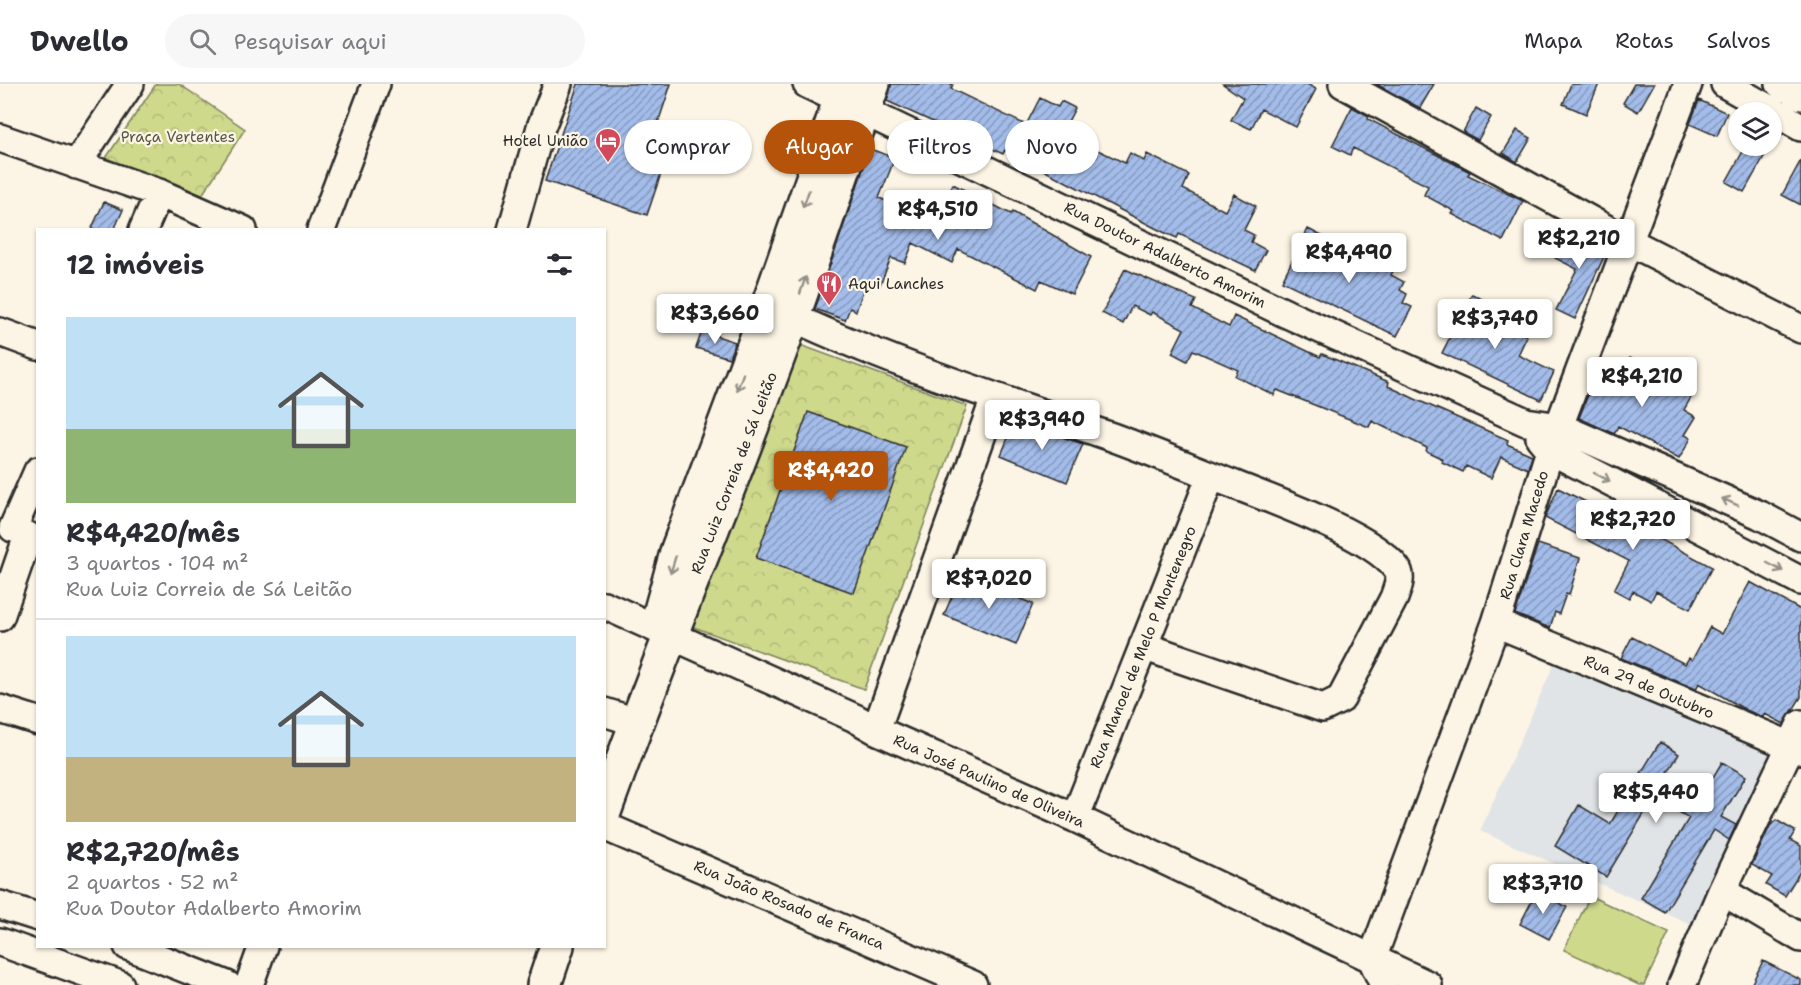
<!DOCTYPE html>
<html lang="pt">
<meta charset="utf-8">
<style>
:root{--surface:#fff;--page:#f7f7f7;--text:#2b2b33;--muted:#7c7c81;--line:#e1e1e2;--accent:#b45309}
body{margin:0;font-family:"Shantell Sans",sans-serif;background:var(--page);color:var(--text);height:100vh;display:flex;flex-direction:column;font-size:22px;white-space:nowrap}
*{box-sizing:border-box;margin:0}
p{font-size:20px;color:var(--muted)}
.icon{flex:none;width:33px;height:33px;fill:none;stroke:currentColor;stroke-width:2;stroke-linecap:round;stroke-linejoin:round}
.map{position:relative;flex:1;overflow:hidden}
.details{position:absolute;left:36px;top:144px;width:570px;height:720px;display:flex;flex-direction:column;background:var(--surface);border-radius:0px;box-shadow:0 2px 4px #0004}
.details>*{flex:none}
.guide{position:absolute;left:624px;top:36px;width:570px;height:54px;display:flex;gap:12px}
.controls{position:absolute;left:1728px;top:18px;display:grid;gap:12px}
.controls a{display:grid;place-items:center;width:54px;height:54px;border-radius:50%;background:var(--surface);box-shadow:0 2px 4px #0004;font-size:30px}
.price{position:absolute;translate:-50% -51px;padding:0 14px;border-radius:6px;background:#fff;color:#222;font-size:20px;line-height:39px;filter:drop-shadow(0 2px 3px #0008)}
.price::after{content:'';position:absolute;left:50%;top:36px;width:18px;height:14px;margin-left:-9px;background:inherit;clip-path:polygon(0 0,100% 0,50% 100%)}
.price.on{background:var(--accent);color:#fff}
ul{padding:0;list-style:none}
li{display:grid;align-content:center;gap:12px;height:318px;padding:0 30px}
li+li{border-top:2px solid var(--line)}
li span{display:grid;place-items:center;height:186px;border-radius:0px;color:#555}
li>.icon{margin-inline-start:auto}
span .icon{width:108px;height:108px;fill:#fffc;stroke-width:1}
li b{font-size:26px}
h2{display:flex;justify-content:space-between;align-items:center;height:72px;padding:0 30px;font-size:26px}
.tag{padding:0 21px;border-radius:27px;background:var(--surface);box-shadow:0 2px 4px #0004;font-size:21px;line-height:54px}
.tag.on{background:var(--accent);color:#fff}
header{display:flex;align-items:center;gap:36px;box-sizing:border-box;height:84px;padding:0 30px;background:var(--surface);border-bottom:2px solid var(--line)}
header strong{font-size:28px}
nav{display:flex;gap:33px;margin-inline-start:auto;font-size:21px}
.search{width:420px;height:54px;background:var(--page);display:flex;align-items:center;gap:15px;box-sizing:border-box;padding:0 21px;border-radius:33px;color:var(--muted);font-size:22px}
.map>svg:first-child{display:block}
</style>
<header>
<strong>Dwello</strong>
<div class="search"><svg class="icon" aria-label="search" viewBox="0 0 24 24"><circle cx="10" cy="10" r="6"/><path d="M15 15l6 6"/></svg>Pesquisar aqui</div>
<nav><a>Mapa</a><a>Rotas</a><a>Salvos</a></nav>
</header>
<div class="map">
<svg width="1801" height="901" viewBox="0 0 1801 901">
<defs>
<pattern id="park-crowns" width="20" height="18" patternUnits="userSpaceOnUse" patternTransform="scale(1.5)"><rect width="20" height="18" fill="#ced98c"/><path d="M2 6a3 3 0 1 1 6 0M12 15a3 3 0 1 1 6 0" fill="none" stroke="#b1ba79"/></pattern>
<pattern id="building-hatch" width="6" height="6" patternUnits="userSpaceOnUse" patternTransform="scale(1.5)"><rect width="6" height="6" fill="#a3bce9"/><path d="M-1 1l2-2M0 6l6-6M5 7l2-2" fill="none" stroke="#8599bd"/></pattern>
</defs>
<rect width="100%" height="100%" fill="#fcf5e5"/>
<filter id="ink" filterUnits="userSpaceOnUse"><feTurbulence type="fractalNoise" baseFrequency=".0167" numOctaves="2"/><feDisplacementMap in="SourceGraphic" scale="12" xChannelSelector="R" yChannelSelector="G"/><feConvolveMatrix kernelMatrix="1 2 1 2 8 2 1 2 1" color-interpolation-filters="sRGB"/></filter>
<g filter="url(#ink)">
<path fill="#e1e4e6" d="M 1554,580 L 1776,668 L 1693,841 L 1480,747 Z"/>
<path fill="#ced98c" stroke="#7c825c" stroke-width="1.5" d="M 1590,812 L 1669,849 L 1644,901 L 1639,901 L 1564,866 Z"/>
<path fill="url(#park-crowns)" stroke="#7c825c" stroke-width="1.5" d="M 156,0 L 179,0 L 245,45 L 202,111 L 106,74 Z
M 792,258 L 967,322 L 864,605 L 688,541 Z"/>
<path fill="url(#building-hatch)" stroke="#2b2b2b" stroke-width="1.5" d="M 578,0 L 671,0 L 652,57 L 670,63 L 647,131 L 545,97 Z
M 891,0 L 953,0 L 951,5 L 1026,41 L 1040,14 L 1058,23 L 1061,17 L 1075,24 L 1062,49 L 1125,79 L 1130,69 L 1144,77 L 1147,70 L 1189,91 L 1183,105 L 1225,127 L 1234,110 L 1256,122 L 1244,146 L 1254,151 L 1251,158 L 1266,166 L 1255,186 L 1179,150 L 1177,154 L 1161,147 L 1005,66 L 1003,70 L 887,17 Z
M 1223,0 L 1307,0 L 1316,5 L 1296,43 L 1261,25 L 1251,45 L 1231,36 L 1243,14 Z
M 1376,0 L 1434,0 L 1420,24 Z
M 1571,0 L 1599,0 L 1586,30 L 1563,20 Z
M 1634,0 L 1654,0 L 1638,28 L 1623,19 Z
M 1699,16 L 1727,29 L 1717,52 L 1690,40 Z
M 1352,23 L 1369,32 L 1368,35 L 1470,88 L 1468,91 L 1523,117 L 1503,157 L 1452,130 L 1454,127 L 1424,111 L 1428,102 L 1353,64 L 1350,71 L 1332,62 Z
M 1476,24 L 1491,33 L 1478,56 L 1463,48 Z
M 1517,46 L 1531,54 L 1517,78 L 1503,69 Z
M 1746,62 L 1770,62 L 1744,108 L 1726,98 Z
M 870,65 L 895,74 L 879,114 L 935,136 L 953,100 L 1011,130 L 1013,128 L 1091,173 L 1072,210 L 1041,196 L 1037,205 L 958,165 L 952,179 L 913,159 L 905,179 L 891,174 L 880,201 L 867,196 L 856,227 L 850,224 L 845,236 L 815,225 Z
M 1801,76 L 1801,121 L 1782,111 Z
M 104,118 L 123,126 L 114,146 L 91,146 Z
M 1308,145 L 1324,153 L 1321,158 L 1377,185 L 1382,176 L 1395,183 L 1391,191 L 1404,198 L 1400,206 L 1407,210 L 1403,219 L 1412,223 L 1397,252 L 1282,197 Z
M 1569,146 L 1608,164 L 1575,235 L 1556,226 L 1577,185 L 1555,174 Z
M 1125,185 L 1196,216 L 1192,224 L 1229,243 L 1234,232 L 1320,273 L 1322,270 L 1389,298 L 1388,302 L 1415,315 L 1508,356 L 1507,360 L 1532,371 L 1528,385 L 1501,373 L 1491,394 L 1466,382 L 1463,388 L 1442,378 L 1443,375 L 1426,367 L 1427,364 L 1372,337 L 1369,343 L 1277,306 L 1274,311 L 1235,292 L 1238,286 L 1193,266 L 1187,277 L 1172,269 L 1184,245 L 1152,228 L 1150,231 L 1132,222 L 1123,240 L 1102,229 Z
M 1472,210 L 1490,219 L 1484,230 L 1527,252 L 1518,271 L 1554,288 L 1541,316 L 1442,269 Z
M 702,247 L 735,258 L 729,274 L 696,264 Z
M 1630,274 L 1675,301 L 1676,298 L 1694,308 L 1684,326 L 1696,333 L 1685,351 L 1691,354 L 1679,375 L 1618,342 L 1614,350 L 1579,334 L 1596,291 L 1616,301 Z
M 808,328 L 906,363 L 854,509 L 756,474 Z
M 1015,337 L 1083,360 L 1067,398 L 1001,371 Z
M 1558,404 L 1610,430 L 1616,419 L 1633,428 L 1628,438 L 1712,483 L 1690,525 L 1656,507 L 1651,517 L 1633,507 L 1629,514 L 1614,506 L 1629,477 L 1545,434 Z
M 1538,460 L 1580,474 L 1569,511 L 1566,510 L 1559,530 L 1555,528 L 1550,544 L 1515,530 Z
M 961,491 L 1033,520 L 1016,561 L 944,531 Z
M 1750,498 L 1801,526 L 1801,613 L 1784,640 L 1765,630 L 1763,633 L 1746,626 L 1699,599 L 1696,605 L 1621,574 L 1632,553 L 1685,580 L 1689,574 L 1692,576 L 1710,543 L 1722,550 Z
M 1660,658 L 1679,670 L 1668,688 L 1703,710 L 1722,678 L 1746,692 L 1721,733 L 1736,741 L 1729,756 L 1714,746 L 1665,828 L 1641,814 L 1689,734 L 1654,713 L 1606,793 L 1555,762 L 1579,721 L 1610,740 Z
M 1776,736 L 1795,747 L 1790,756 L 1801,762 L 1801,786 L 1785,812 L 1766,801 L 1772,792 L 1752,781 L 1770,742 Z
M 1537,807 L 1567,823 L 1549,855 L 1520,840 Z
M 1763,877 L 1801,896 L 1801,901 L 1751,901 Z"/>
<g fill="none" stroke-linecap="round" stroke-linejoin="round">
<defs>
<path id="minor" d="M 807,0 L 1287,230 L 1526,338 L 1560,343 L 1760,431 L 1801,453
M 1343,0 L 1628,157 L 1801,245
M 1725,0 L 1801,43
M 1780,0 L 1801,12
M 0,54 L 159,109 L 243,146
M 76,81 L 130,0
M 143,146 L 159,109
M 321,146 L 376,0
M 512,146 L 541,43 L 558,0
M 792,233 C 896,281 1004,316 1112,353 C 1153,368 1194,385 1235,401 C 1275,417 1371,451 1396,484 C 1403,493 1397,505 1394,514 L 1341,615 L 1323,624 L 1143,562
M 0,248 L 38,262
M 1540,354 L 1550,366 L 1801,497
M 13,444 L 38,387
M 604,521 L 855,634 L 876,646 L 1075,734 L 1428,901
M 0,533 L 28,452
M 1496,539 L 1801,666
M 0,625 L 38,637
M 604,628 L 636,638
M 876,646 L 995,314
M 1075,734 L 1211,392
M 604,742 L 973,901
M 1722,807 L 1801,854
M 0,821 L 38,833
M 0,858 L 120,901
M 128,862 L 227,901
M 249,901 L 263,862
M 1384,901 L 1372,875 L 1496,539 L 1550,366 L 1688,0
M 1682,901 L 1722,807 L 1801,640"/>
<path id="major" d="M 660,530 L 678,465 L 758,251 L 846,0
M 604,728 C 660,571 725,418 782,262 C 814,175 842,87 873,0
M 544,901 L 557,862"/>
</defs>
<use href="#minor" stroke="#2b2b2b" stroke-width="32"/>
<use href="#major" stroke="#2b2b2b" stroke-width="38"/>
<use href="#minor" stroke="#fcf5e5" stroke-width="27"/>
<use href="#major" stroke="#fcf5e5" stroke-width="33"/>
</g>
<defs><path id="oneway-shaft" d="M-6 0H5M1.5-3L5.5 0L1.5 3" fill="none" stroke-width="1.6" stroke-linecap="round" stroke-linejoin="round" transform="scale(1.5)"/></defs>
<g stroke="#949088">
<use href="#oneway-shaft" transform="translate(806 115) rotate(109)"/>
<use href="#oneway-shaft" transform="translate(803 201) rotate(-71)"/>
<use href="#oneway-shaft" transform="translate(740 298) rotate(110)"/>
<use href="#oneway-shaft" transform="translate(1602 393) rotate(27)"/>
<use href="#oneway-shaft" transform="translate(1730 418) rotate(-156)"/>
<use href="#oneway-shaft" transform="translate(673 481) rotate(107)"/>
<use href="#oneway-shaft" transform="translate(1775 483) rotate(28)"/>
</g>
</g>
<defs>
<symbol id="hotel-pin" viewBox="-11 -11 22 30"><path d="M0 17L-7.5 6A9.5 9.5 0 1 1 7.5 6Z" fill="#d1495b" stroke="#fcf5e5"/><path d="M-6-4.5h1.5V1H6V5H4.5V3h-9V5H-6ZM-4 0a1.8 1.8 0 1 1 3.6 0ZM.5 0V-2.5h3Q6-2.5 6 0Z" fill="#fff"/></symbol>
<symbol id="restaurant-pin" viewBox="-11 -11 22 30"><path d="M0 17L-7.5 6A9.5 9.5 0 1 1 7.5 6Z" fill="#d1495b" stroke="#fcf5e5"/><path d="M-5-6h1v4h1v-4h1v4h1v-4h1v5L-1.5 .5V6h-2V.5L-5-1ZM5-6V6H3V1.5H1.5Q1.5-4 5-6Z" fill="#fff"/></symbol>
</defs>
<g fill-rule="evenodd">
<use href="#hotel-pin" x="593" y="42" width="30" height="40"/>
<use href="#restaurant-pin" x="814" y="185" width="30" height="40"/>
</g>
<g text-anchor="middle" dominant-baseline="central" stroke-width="4.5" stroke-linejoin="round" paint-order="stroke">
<g font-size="15" fill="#545643" stroke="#fcf5e5">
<text x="178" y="53">Praça Vertentes</text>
</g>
<g font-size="15" fill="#2b2b2b" stroke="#fcf5e5" text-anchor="end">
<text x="588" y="57">Hotel União</text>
<text x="848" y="200" text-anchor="start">Aqui Lanches</text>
</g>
<g font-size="15" fill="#2b2b2b" stroke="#fcf5e5">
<text transform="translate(1165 171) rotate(26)">Rua Doutor Adalberto Amorim</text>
<text transform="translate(734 389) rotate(-69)">Rua Luiz Correia de Sá Leitão</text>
<text transform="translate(1524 451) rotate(-73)">Rua Clara Macedo</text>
<text transform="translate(1143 563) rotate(-68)">Rua Manoel de Melo P Montenegro</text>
<text transform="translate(1649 603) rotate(23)">Rua 29 de Outubro</text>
<text transform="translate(989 697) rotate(24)">Rua José Paulino de Oliveira</text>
<text transform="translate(789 821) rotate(23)">Rua João Rosado de Franca</text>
</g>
</g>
</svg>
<div class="controls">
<a><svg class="icon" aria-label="layers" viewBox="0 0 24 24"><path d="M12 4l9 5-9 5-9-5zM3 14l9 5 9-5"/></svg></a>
</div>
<b class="price" style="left:938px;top:157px">R$4,510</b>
<b class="price" style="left:1579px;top:186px">R$2,210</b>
<b class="price" style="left:1349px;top:200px">R$4,490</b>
<b class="price" style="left:715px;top:261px">R$3,660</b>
<b class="price" style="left:1495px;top:266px">R$3,740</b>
<b class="price" style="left:1642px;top:324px">R$4,210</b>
<b class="price" style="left:1042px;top:367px">R$3,940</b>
<b class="price on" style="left:831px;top:418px">R$4,420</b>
<b class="price" style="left:1633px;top:467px">R$2,720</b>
<b class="price" style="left:989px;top:526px">R$7,020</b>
<b class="price" style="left:1656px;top:740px">R$5,440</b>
<b class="price" style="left:1543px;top:831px">R$3,710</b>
<div class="guide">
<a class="tag">Comprar</a>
<a class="tag on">Alugar</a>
<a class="tag">Filtros</a>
<a class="tag">Novo</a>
</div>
<section class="details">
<h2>12 imóveis<svg class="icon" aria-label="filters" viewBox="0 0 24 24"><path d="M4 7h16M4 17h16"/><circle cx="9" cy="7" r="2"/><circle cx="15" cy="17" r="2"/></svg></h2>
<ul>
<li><span style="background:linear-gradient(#bfe0f5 60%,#8fb573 0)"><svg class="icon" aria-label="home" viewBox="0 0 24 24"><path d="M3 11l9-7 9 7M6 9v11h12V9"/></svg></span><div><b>R$4,420/mês</b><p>3 quartos · 104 m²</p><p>Rua Luiz Correia de Sá Leitão</p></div></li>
<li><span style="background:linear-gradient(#bfe0f5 65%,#c2b280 0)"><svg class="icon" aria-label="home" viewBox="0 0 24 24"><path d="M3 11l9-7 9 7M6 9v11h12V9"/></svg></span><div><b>R$2,720/mês</b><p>2 quartos · 52 m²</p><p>Rua Doutor Adalberto Amorim</p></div></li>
</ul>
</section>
</div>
